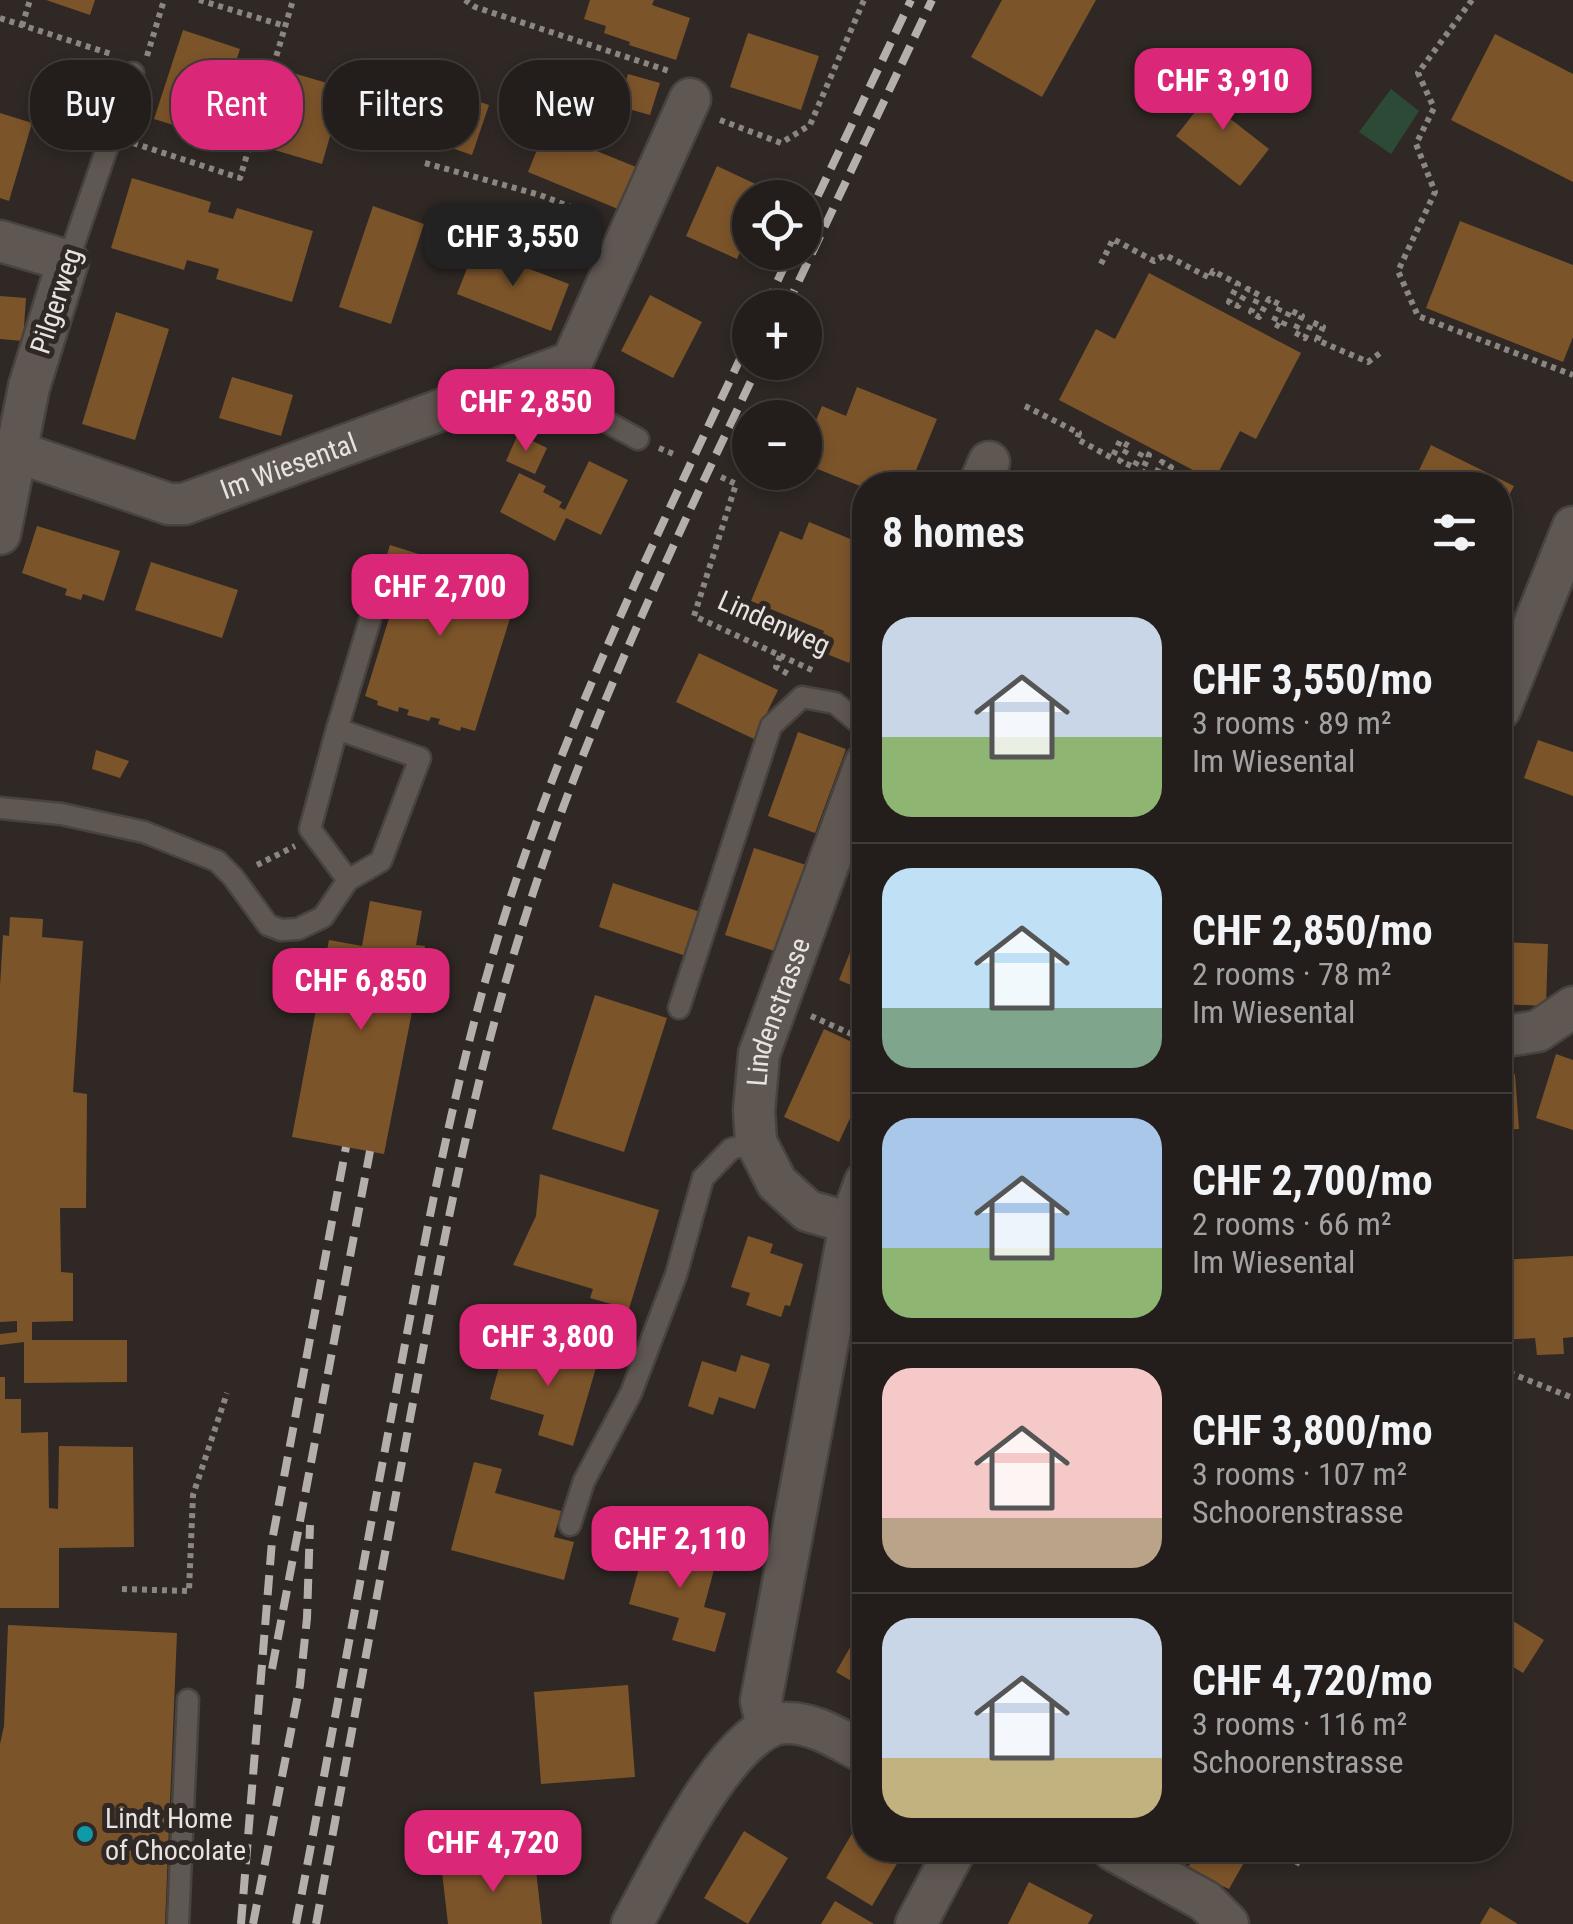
<!DOCTYPE html>
<meta charset="utf-8">
<style>
:root{--surface:#231e1b;--page:#2f2b28;--text:#f1f3f6;--muted:#a3a2a3;--line:#403c3a;--accent:#db2777}
body{margin:0;font-family:"Roboto Condensed",sans-serif;background:var(--page);color:var(--text);height:100vh;display:flex;flex-direction:column;font-size:38px;white-space:nowrap}
*{box-sizing:border-box;margin:0}
p{font-size:32px;color:var(--muted)}
.icon{flex:none;width:55px;height:55px;fill:none;stroke:currentColor;stroke-width:2;stroke-linecap:round;stroke-linejoin:round}
.map{position:relative;flex:1;overflow:hidden}
.side{position:absolute;left:852px;top:472px;width:660px;height:1390px;display:flex;flex-direction:column;background:var(--surface);border-radius:40px;box-shadow:0 5px 15px #0003,0 0 0 2px var(--line)}
.side>*{flex:none}
.top-card{position:absolute;left:30px;top:60px;width:672px;height:90px;display:flex;gap:20px}
.tools{position:absolute;left:732px;top:180px;display:grid;gap:20px}
.tools a{display:grid;place-items:center;width:90px;height:90px;border-radius:50%;background:var(--surface);box-shadow:0 5px 15px #0003,0 0 0 2px var(--line);font-size:50px}
.price{position:absolute;translate:-50% -85px;padding:0 22px;border-radius:20px;background:var(--accent);color:#fff;font-size:32px;line-height:65px;filter:drop-shadow(0 2px 5px #0008)}
.price::after{content:'';position:absolute;left:50%;top:60px;width:30px;height:22px;margin-left:-15px;background:inherit;clip-path:polygon(0 0,100% 0,50% 100%)}
.price.current{background:#222;color:#fff}
ul{padding:0;list-style:none}
li{display:flex;align-items:center;gap:30px;height:250px;padding:0 30px}
li+li{border-top:2px solid var(--line)}
li span{display:grid;place-items:center;flex:none;width:280px;height:200px;border-radius:30px;color:#555}
li>.icon{margin-inline-start:auto}
span .icon{width:120px;height:120px;fill:#fffc;stroke-width:1}
li b{font-size:42px}
h2{display:flex;justify-content:space-between;align-items:center;height:120px;padding:0 30px;font-size:42px}
.pill{padding:0 35px;border-radius:40px;background:var(--surface);box-shadow:0 5px 15px #0003,0 0 0 2px var(--line);font-size:35px;line-height:90px}
.pill.current{background:var(--accent);color:#fff}
.map>svg:first-child{display:block}
</style>
<div class="map">
<svg width="1573" height="1924" viewBox="0 0 1573 1924">
<rect width="100%" height="100%" fill="#2f2824"/>
<path fill="#2d4a37" d="M 1391,89 L 1419,111 L 1391,154 L 1359,132 Z"/>
<path fill="#7c542a" d="M 46,0 L 95,0 L 90,15 Z
M 590,0 L 654,0 L 652,5 L 690,18 L 676,60 L 629,45 L 630,42 L 604,33 L 606,26 L 584,19 Z
M 1002,0 L 1096,0 L 1042,97 L 971,57 Z
M 183,30 L 240,49 L 212,137 L 154,119 Z
M 748,33 L 819,56 L 801,110 L 730,87 Z
M 1495,34 L 1573,74 L 1573,182 L 1451,120 Z
M 293,73 L 344,88 L 322,164 L 271,149 Z
M 1226,73 L 1249,91 L 1228,117 L 1269,149 L 1240,186 L 1176,136 Z
M 628,74 L 660,83 L 650,115 L 618,106 Z
M 415,80 L 489,105 L 472,155 L 398,130 Z
M 0,113 L 32,123 L 9,201 L 0,198 Z
M 545,130 L 636,167 L 618,209 L 528,172 Z
M 717,166 L 768,190 L 764,198 L 750,198 L 750,229 L 737,259 L 686,236 Z
M 132,178 L 211,202 L 208,212 L 233,219 L 237,208 L 313,231 L 292,302 L 216,279 L 219,269 L 187,260 L 184,270 L 111,248 Z
M 373,206 L 424,224 L 391,324 L 339,307 Z
M 1460,221 L 1573,265 L 1573,337 L 1563,362 L 1426,308 Z
M 475,248 L 569,284 L 551,331 L 457,294 Z
M 1149,273 L 1301,353 L 1256,439 L 1240,431 L 1214,481 L 1059,400 L 1096,329 L 1115,339 Z
M 650,295 L 702,322 L 673,378 L 621,351 Z
M 0,296 L 26,298 L 23,341 L 0,339 Z
M 116,312 L 169,329 L 135,440 L 82,424 Z
M 232,377 L 293,395 L 281,436 L 219,418 Z
M 857,387 L 937,419 L 910,485 L 865,485 L 865,488 L 805,464 L 805,446 L 822,406 L 846,416 Z
M 518,434 L 547,448 L 535,474 L 506,461 Z
M 1431,445 L 1514,486 L 1500,513 L 1500,485 L 1412,485 Z
M 589,461 L 628,480 L 601,535 L 566,518 L 555,541 L 500,512 L 519,473 L 546,486 L 543,492 L 562,502 L 559,507 L 565,510 Z
M 809,522 L 865,545 L 865,623 L 849,663 L 817,650 L 824,631 L 751,601 L 780,531 L 802,540 Z
M 37,526 L 120,551 L 104,601 L 83,594 L 81,600 L 65,595 L 67,589 L 22,573 Z
M 390,545 L 520,586 L 475,731 L 461,727 L 460,731 L 438,724 L 440,719 L 431,717 L 429,721 L 407,715 L 409,710 L 399,707 L 398,712 L 377,705 L 378,701 L 365,696 L 398,589 L 378,583 Z
M 151,562 L 238,590 L 222,638 L 135,610 Z
M 699,653 L 778,690 L 754,739 L 676,702 Z
M 798,732 L 846,749 L 815,833 L 768,816 Z
M 1538,740 L 1573,752 L 1573,796 L 1524,778 Z
M 96,750 L 129,761 L 120,778 L 92,769 Z
M 754,848 L 812,867 L 784,954 L 725,935 Z
M 613,883 L 700,912 L 686,956 L 599,927 Z
M 370,901 L 422,911 L 416,945 L 425,946 L 384,1154 L 292,1137 L 329,940 L 362,946 Z
M 865,914 L 865,991 L 839,980 Z
M 10,917 L 43,919 L 42,937 L 83,941 L 73,1092 L 87,1094 L 86,1208 L 60,1208 L 61,1272 L 73,1273 L 73,1321 L 32,1322 L 32,1340 L 127,1340 L 127,1382 L 24,1383 L 24,1342 L 0,1345 L 0,1334 L 17,1332 L 17,1321 L 0,1322 L 0,986 L 3,935 L 9,936 Z
M 1500,942 L 1548,944 L 1546,1006 L 1500,1004 Z
M 595,995 L 667,1018 L 624,1152 L 552,1129 Z
M 824,1029 L 865,1048 L 865,1086 L 839,1142 L 784,1117 Z
M 1556,1054 L 1573,1060 L 1573,1130 L 1536,1118 Z
M 1515,1074 L 1519,1129 L 1500,1130 L 1500,1075 Z
M 540,1174 L 659,1210 L 629,1309 L 590,1298 L 593,1289 L 513,1265 L 536,1216 Z
M 748,1236 L 773,1244 L 770,1253 L 803,1264 L 790,1306 L 785,1305 L 781,1317 L 746,1305 L 750,1293 L 731,1287 Z
M 1573,1256 L 1573,1337 L 1563,1338 L 1564,1354 L 1537,1355 L 1535,1338 L 1500,1340 L 1500,1260 Z
M 505,1346 L 567,1364 L 572,1346 L 600,1354 L 573,1446 L 538,1435 L 544,1415 L 490,1399 Z
M 741,1355 L 770,1364 L 755,1409 L 719,1397 L 713,1415 L 688,1406 L 702,1361 L 736,1372 Z
M 0,1377 L 5,1377 L 5,1399 L 21,1399 L 21,1433 L 48,1432 L 49,1508 L 58,1509 L 59,1446 L 133,1447 L 134,1547 L 59,1548 L 59,1608 L 0,1608 Z
M 474,1462 L 502,1469 L 495,1493 L 561,1511 L 554,1537 L 574,1542 L 564,1580 L 451,1550 Z
M 648,1536 L 718,1555 L 704,1607 L 726,1613 L 715,1652 L 672,1640 L 679,1618 L 629,1604 Z
M 1500,1613 L 1544,1640 L 1523,1673 L 1500,1659 Z
M 865,1621 L 865,1689 L 836,1672 Z
M 8,1625 L 177,1633 L 165,1924 L 0,1924 L 0,1744 L 4,1726 Z
M 628,1685 L 635,1777 L 541,1784 L 534,1692 Z
M 1500,1698 L 1513,1703 L 1500,1735 Z
M 861,1818 L 865,1820 L 865,1850 L 905,1850 L 872,1906 L 826,1878 Z
M 744,1831 L 788,1858 L 748,1924 L 704,1898 Z
M 1170,1850 L 1251,1850 L 1229,1889 L 1187,1870 L 1191,1862 Z
M 535,1861 L 542,1924 L 448,1924 L 442,1872 Z
M 1029,1882 L 1093,1915 L 1088,1924 L 1008,1924 Z
M 835,1901 L 874,1924 L 821,1924 Z
M 1490,1907 L 1518,1924 L 1480,1924 Z"/>
<g fill="none" stroke-linecap="round" stroke-linejoin="round">
<defs>
<path id="service" d="M 68,261 L 133,73
M 530,380 L 638,439
M 337,729 L 376,600
M 0,808 L 61,814 L 144,832 L 217,861 L 233,877 L 268,925 L 281,930 L 298,929 L 323,917 L 348,880 L 381,861 L 420,758 L 337,729 L 310,829 L 348,880
M 679,1008 L 771,726 L 802,697 L 835,703 L 865,728
M 570,1525 L 584,1481 L 631,1393 L 676,1275 L 703,1178 L 731,1149 L 756,1142
M 178,1924 L 188,1700"/>
<g id="minor">
<path d="M 0,241 L 68,261 L 29,387 L 0,534"/>
<path id="s1" d="M 14,451 L 169,504 L 184,504 L 572,362 L 690,99"/>
<path d="M 979,485 L 989,462"/>
<path d="M 1500,709 L 1573,527"/>
<path d="M 1500,1037 L 1538,1031 L 1573,1007"/>
<path id="s2" d="M 850,1223 L 808,1211 L 777,1183 L 756,1142 L 754,1111 L 759,1054 L 865,764"/>
<path d="M 767,1726 L 761,1701 L 850,1223 L 865,1182"/>
<path d="M 1113,1850 L 1205,1901 L 1228,1924"/>
<path d="M 632,1924 C 658,1878 730,1721 787,1723 C 816,1723 840,1740 865,1753"/>
<path d="M 916,1924 L 955,1850"/>
</g>
</defs>
<use href="#service" stroke="#494340" stroke-width="25"/>
<use href="#minor" stroke="#494340" stroke-width="45"/>
<path stroke="#8c8683" stroke-width="6" stroke-dasharray="5 5" stroke-linecap="butt" d="M 199,0 L 285,26
M 465,0 L 475,7 L 669,71
M 1472,0 L 1418,73 L 1434,108 L 1416,144 L 1435,192 L 1398,271 L 1418,316 L 1573,375
M 0,18 L 114,55
M 22,26 L 30,0
M 147,56 L 164,0
M 720,120 L 781,143 L 810,125 L 864,0
M 133,143 L 240,178 L 293,0
M 425,163 L 540,195 L 597,217
M 1101,264 L 1113,239 L 1154,261 L 1165,255 L 1210,278 L 1213,271 L 1238,284 L 1229,302 L 1238,306 L 1248,289 L 1259,295 L 1251,312 L 1259,317 L 1269,299 L 1281,305 L 1273,323 L 1282,328 L 1290,310 L 1302,316 L 1294,332 L 1305,338 L 1312,322 L 1323,327 L 1317,340 L 1368,362 L 1380,353
M 1025,406 L 1079,433 L 1077,439 L 1112,458 L 1120,441 L 1129,446 L 1120,461 L 1134,467 L 1142,452 L 1149,455 L 1142,471 L 1154,478 L 1162,462 L 1171,467 L 1163,482 L 1170,485
M 659,448 L 676,455
M 721,477 L 736,484 L 694,616 L 814,671
M 1180,485 L 1185,474 L 1192,478 L 1189,485
M 1205,485 L 1208,485
M 780,656 L 776,667 L 790,675
M 257,865 L 295,846
M 811,1016 L 865,1040
M 1500,1369 L 1573,1398
M 122,1589 L 189,1591 L 193,1495 L 227,1393
M 1296,1865 L 1305,1850"/>
<use href="#service" stroke="#5f5752" stroke-width="20"/>
<use href="#minor" stroke="#5f5752" stroke-width="40"/>
<path stroke="#b4afab" stroke-width="8" stroke-dasharray="20 10" stroke-linecap="butt" d="M 805,223 L 911,0
M 765,308 L 791,252
M 786,308 L 932,0
M 272,1669 L 370,1151
M 241,1924 L 272,1541 L 346,1147
M 253,1924 L 300,1685 L 307,1618 L 310,1525
M 296,1924 C 330,1747 362,1569 396,1392 C 426,1233 455,1075 503,921 C 566,719 660,529 750,338
M 316,1924 C 348,1752 380,1580 412,1408 C 443,1244 473,1080 524,921 C 585,727 673,545 760,362"/>
</g>
<circle fill="#0f9aa8" stroke="#2f2824" stroke-width="4" cx="85" cy="1834" r="10"/>
<g text-anchor="middle" dominant-baseline="central" stroke-width="10" stroke-linejoin="round" paint-order="stroke">
<g font-size="28" fill="#e8e3e0" stroke="#2f2824">
<text transform="translate(56 301) rotate(-72)">Pilgerweg</text>
<text stroke="none"><textPath href="#s1" startOffset="290">Im Wiesental</textPath></text>
<text transform="translate(774 623) rotate(24)">Lindenweg</text>
<text stroke="none"><textPath href="#s2" startOffset="265">Lindenstrasse</textPath></text>
</g>
<g font-size="28" fill="#e8e3e0" stroke="#2f2824" text-anchor="start">
<text x="105" y="1818">Lindt Home<tspan x="105" dy="32">of Chocolate</tspan></text>
</g>
</g>
</svg>
<div class="tools">
<a><svg class="icon" aria-label="locate" viewBox="0 0 24 24"><circle cx="12" cy="12" r="6"/><path d="M12 2v4M12 18v4M2 12h4M18 12h4"/></svg></a>
<a>+</a>
<a>−</a>
</div>
<b class="price" style="left:1223px;top:133px">CHF 3,910</b>
<b class="price current" style="left:513px;top:289px">CHF 3,550</b>
<b class="price" style="left:526px;top:454px">CHF 2,850</b>
<b class="price" style="left:440px;top:639px">CHF 2,700</b>
<b class="price" style="left:361px;top:1033px">CHF 6,850</b>
<b class="price" style="left:548px;top:1389px">CHF 3,800</b>
<b class="price" style="left:680px;top:1591px">CHF 2,110</b>
<b class="price" style="left:493px;top:1895px">CHF 4,720</b>
<div class="top-card">
<a class="pill">Buy</a>
<a class="pill current">Rent</a>
<a class="pill">Filters</a>
<a class="pill">New</a>
</div>
<section class="side">
<h2>8 homes<svg class="icon" aria-label="filters" viewBox="0 0 24 24"><path d="M4 7h16M4 17h16"/><circle cx="9" cy="7" r="2"/><circle cx="15" cy="17" r="2"/></svg></h2>
<ul>
<li><span style="background:linear-gradient(#c9d6e8 60%,#8fb573 0)"><svg class="icon" aria-label="home" viewBox="0 0 24 24"><path d="M3 11l9-7 9 7M6 9v11h12V9"/></svg></span><div><b>CHF 3,550/mo</b><p>3 rooms · 89 m²</p><p>Im Wiesental</p></div></li>
<li><span style="background:linear-gradient(#bfe0f5 70%,#7fa58c 0)"><svg class="icon" aria-label="home" viewBox="0 0 24 24"><path d="M3 11l9-7 9 7M6 9v11h12V9"/></svg></span><div><b>CHF 2,850/mo</b><p>2 rooms · 78 m²</p><p>Im Wiesental</p></div></li>
<li><span style="background:linear-gradient(#a9c7e8 65%,#8fb573 0)"><svg class="icon" aria-label="home" viewBox="0 0 24 24"><path d="M3 11l9-7 9 7M6 9v11h12V9"/></svg></span><div><b>CHF 2,700/mo</b><p>2 rooms · 66 m²</p><p>Im Wiesental</p></div></li>
<li><span style="background:linear-gradient(#f6c9c9 75%,#b9a48a 0)"><svg class="icon" aria-label="home" viewBox="0 0 24 24"><path d="M3 11l9-7 9 7M6 9v11h12V9"/></svg></span><div><b>CHF 3,800/mo</b><p>3 rooms · 107 m²</p><p>Schoorenstrasse</p></div></li>
<li><span style="background:linear-gradient(#c9d6e8 70%,#c2b280 0)"><svg class="icon" aria-label="home" viewBox="0 0 24 24"><path d="M3 11l9-7 9 7M6 9v11h12V9"/></svg></span><div><b>CHF 4,720/mo</b><p>3 rooms · 116 m²</p><p>Schoorenstrasse</p></div></li>
</ul>
</section>
</div>
